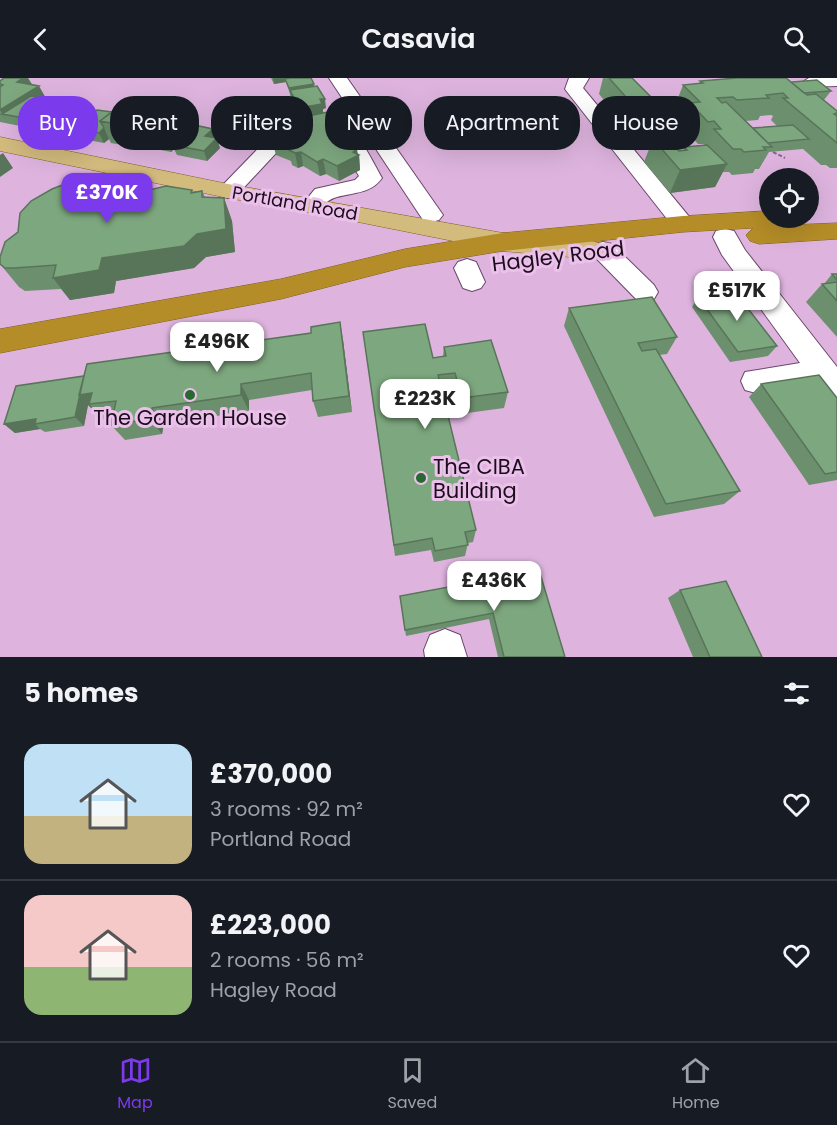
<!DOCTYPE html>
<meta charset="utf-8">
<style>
:root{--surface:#171b24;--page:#20242c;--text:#f1f3f6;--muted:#9ea1a6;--line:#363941;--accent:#7c3aed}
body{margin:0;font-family:Poppins,sans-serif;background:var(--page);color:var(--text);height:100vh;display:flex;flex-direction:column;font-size:22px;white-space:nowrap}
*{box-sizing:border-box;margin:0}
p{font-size:20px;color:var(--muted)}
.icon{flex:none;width:33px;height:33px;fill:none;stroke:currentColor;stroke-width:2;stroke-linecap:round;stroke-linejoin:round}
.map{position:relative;height:579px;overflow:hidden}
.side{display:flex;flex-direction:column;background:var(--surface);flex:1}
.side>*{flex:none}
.guide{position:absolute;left:18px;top:18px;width:801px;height:54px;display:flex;gap:12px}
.fabs{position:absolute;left:759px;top:90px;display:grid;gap:12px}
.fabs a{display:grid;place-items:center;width:60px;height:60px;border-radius:50%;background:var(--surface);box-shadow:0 6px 24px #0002;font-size:30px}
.price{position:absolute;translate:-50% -51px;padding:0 14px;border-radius:12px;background:#fff;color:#222;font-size:20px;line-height:39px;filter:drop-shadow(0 2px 3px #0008)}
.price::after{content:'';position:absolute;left:50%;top:36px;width:18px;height:14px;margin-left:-9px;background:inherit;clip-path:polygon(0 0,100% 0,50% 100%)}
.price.current{background:var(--accent);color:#fff}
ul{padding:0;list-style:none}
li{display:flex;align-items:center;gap:18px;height:150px;padding:0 24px}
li+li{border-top:2px solid var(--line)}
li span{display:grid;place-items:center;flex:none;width:168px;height:120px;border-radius:18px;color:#555}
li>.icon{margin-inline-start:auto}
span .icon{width:72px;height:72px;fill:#fffc;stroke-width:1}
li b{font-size:26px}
h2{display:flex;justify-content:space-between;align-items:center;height:72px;padding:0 24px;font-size:26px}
.chip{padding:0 21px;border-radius:24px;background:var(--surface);box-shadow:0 6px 24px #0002;font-size:21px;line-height:54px}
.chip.current{background:var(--accent);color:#fff}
header{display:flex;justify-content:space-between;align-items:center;height:78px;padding:0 24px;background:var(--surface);font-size:27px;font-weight:600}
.tab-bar{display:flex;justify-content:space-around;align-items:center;height:84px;border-top:2px solid var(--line);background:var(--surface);font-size:16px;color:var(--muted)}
.tab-bar a{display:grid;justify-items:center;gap:3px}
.tab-bar .current{color:var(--accent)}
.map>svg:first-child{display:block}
</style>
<header><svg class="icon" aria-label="back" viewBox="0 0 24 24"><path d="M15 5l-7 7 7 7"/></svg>Casavia<svg class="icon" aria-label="search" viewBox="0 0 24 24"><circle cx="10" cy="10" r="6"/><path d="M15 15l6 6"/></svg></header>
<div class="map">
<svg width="837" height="579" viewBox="0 0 837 579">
<rect width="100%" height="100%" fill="#deb4de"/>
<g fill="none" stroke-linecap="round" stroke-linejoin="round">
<defs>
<path id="minor" d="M 329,0 L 347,0 L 443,137 L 439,142 L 431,144 L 423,142 Z
M 569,0 L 589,0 L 583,10 L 691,141 L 695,146 L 691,151 L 683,153 L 675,151 L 568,15 L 565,11 Z
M 809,0 L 837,0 L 837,8 L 804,9 L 801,5 Z
M 335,37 C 352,41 373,84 382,100 C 370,117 351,114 334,120 C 320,125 324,137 305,132 L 302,127 L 315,111 L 355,102 L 359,98 L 330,50 L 291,59 L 236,118 L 228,120 L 220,118 L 217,113 L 277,51 Z
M 725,151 L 734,153 L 745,172 L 837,289 L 837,325 L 826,321 L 816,307 L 756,315 L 745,312 L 741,303 L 745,294 L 800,285 L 722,177 L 713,159 L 716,153 Z
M 603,164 L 612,166 L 654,207 L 658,214 L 654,221 L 645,223 L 636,221 L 594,178 L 591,172 L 594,166 Z
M 467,181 L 476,184 L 485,204 L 481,210 L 472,213 L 463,210 L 454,190 L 458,184 Z
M 445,551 L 460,557 L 467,579 L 425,579 L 424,572 L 430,557 Z"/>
<path id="major" d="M 0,59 L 228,106 L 503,155 L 592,163 L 602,166 L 606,172 L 602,178 L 592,181 L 503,173 L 313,135 L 228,120 L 0,73 Z"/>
<path id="highway" d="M 770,133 L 770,140 L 799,140 L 795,146 L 791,147 L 837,145 L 837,161 L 759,166 L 750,163 L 746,157 L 753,150 L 683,154 L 503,173 L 405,189 L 281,221 L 0,275 L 0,251 L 281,201 L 405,171 L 503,155 L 683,138 Z"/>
</defs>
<use href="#minor" stroke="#6b466b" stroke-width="2"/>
<use href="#major" stroke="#7f6024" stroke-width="1"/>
<use href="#highway" stroke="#7f6024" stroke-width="1"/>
<path stroke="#846784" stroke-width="2" stroke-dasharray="4 2" stroke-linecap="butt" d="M 773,74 L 785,80"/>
<use href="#minor" fill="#fff" fill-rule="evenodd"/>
<use href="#major" fill="#d3bb7e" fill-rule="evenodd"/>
<use href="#highway" fill="#b58d28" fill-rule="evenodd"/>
</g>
<path fill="#6c906d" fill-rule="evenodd" d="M 28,0 L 32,6 L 46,21 L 60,30 L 87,32 L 89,32 L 91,36 L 146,29 L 156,45 L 195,52 L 189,57 L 213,51 L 220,70 L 207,83 L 177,77 L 174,71 L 171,74 L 145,69 L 143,66 L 139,70 L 111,65 L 109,61 L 104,65 L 77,60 L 75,55 L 71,58 L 47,52 L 45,49 L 41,52 L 0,44 L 0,3 Z
M 271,0 L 311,0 L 314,8 L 326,30 L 323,31 L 323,35 L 342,52 L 343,58 L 359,77 L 360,92 L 339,103 L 326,96 L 320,98 L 303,88 L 298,90 L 292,87 L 291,83 L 276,77 L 272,63 L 307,39 L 301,40 L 292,19 L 291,19 L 286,4 L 274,6 Z
M 603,0 L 632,0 L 656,24 L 648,47 L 626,49 L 599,16 Z
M 700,3 L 791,4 L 831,13 L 824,22 L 837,33 L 837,90 L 830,90 L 826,87 L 821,87 L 803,71 L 769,74 L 759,91 L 755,91 L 753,95 L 732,97 L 729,94 L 723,94 L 715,109 L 670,115 L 644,84 L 653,61 L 679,73 L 683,73 L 684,69 L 705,67 L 703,66 L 698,66 L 681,47 L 684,39 L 675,28 L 683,7 L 699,6 ZM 771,37 L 773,38 L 771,42 L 777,48 L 753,50 L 745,43 L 758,42 L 760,38 Z
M 192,112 L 193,115 L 202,113 L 205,119 L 224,120 L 232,143 L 235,174 L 206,179 L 194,190 L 116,203 L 114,215 L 70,222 L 61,211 L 25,213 L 19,209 L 0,186 L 18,154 L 145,113 Z
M 832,196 L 837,196 L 837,259 L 806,224 L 822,206 L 824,206 Z
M 698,219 L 777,268 L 768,278 L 730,284 L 692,229 Z
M 569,230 L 677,259 L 667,276 L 659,277 L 740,413 L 724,426 L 654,439 L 564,248 Z
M 363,254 L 433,280 L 443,278 L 444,269 L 508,314 L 504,330 L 460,336 L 454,311 L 442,313 L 476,452 L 473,464 L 468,465 L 465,478 L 434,484 L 431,472 L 395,478 Z
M 343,262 L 352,334 L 318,339 L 313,323 L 312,312 L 249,322 L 249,333 L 164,346 L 162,356 L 125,362 L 111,347 L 112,341 L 104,342 L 88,327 L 84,348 L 45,354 L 40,351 L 15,355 L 4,346 Z
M 761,306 L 837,320 L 837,402 L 809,407 L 749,319 Z
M 539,492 L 565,579 L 498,579 L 489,541 L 406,558 L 400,518 Z
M 680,512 L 762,579 L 693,579 L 668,520 Z"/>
<path fill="#587559" d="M 23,0 L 28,0 L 34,11 L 39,8 L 47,22 L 2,36 L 9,46 L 0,32 L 17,4 Z
M 273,0 L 295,0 L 285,1 L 286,4 L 274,6 Z
M 314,6 L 315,16 L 290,12 L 292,19 L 291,19 L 289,10 Z
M 320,21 L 325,21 L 326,30 L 323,31 L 323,35 L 301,40 L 299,30 Z
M 55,22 L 61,32 L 41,42 L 45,49 L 41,52 L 35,42 L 44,30 Z
M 144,24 L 148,32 L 150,30 L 159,52 L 140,59 L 143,66 L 139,70 L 128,48 L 139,28 Z
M 84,26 L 94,42 L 72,50 L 75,55 L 71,58 L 65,48 L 78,30 Z
M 191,42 L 195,52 L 177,68 L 173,67 L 174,71 L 171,74 L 167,63 Z
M 104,50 L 109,61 L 104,65 L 99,55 Z
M 213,51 L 220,70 L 207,83 L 204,73 L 205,58 Z
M 342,52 L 344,66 L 336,54 Z
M 357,71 L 358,78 L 359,77 L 360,92 L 339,103 L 337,88 L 353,74 Z
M 301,74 L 303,88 L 298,90 L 295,75 Z
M 3,75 L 13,90 L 0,99 L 0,77 Z
M 323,81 L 326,96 L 320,98 L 317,84 Z
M 727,86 L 715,109 L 670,115 L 680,92 Z
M 224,120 L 232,143 L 235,174 L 206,179 L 194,190 L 116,203 L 114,215 L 70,222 L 53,200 Z
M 340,244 L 343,262 L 352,334 L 349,318 Z
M 241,306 L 249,322 L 249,333 L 241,317 Z
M 92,315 L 89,326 L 96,333 L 94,333 L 88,327 L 84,348 L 75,339 L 79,317 Z
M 152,330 L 164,346 L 162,356 L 150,341 Z
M 36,341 L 35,346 L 40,351 L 15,355 L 4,346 Z"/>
<path fill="#7da77f" stroke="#587559" stroke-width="1.5" d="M 4,0 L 23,0 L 17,4 L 39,8 L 0,32 L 0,9 L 3,7 L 0,6 L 0,3 Z
M 290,0 L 311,0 L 314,6 L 289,10 L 285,1 Z
M 609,0 L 632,0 L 656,24 L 633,27 Z
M 737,0 L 786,0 L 807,17 L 816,16 L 837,33 L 837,35 L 834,36 L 837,38 L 837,65 L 783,20 L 788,20 L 783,15 L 766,17 L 769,20 L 737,22 L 733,19 L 717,20 L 722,25 L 726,24 L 772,69 L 763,69 L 766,72 L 744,74 L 741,71 L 733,71 L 714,51 L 721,51 L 714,43 L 708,44 L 690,25 L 700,24 L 683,7 L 703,5 L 700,3 Z
M 817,2 L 831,13 L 804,15 L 791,4 Z
M 317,8 L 325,21 L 320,21 L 322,26 L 299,30 L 290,12 Z
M 31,18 L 55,22 L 44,30 L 51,31 L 35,42 L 2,36 Z
M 128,21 L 144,24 L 139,28 L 150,30 L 128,48 L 100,43 Z
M 71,23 L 84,26 L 78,30 L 89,32 L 65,48 L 41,42 Z
M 97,32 L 112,34 L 100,43 L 104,50 L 99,55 L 72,50 Z
M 333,33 L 342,52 L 336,54 L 353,63 L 357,71 L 353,74 L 359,77 L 337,88 L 323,81 L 317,84 L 301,74 L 295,75 L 289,72 L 290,69 L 272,63 L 273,60 L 279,53 L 308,38 Z
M 166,37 L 191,42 L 167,63 L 140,59 Z
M 793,47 L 809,61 L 768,65 L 753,50 Z
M 199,48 L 213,51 L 205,58 L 217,60 L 204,73 L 173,67 L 184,57 L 190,57 Z
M 667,60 L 679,73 L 687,72 L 684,69 L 707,67 L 727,86 L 680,92 L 653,61 Z
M 101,99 L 131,102 L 145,113 L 166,108 L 192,112 L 191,115 L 202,113 L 202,119 L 224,120 L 226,151 L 197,156 L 184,168 L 102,180 L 99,192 L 53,200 L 56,187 L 14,190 L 5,190 L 0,186 L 0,179 L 5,164 L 18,154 L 20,135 L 31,123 L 52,111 L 73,103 Z
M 832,196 L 837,196 L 837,202 Z
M 837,204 L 837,223 L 822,206 Z
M 735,214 L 777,268 L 738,274 L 698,219 Z
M 652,219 L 677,259 L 638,265 L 642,273 L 656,271 L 740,413 L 666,426 L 569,230 Z
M 340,244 L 349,318 L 313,323 L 311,295 L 241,306 L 241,317 L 152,330 L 150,341 L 111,347 L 116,323 L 89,326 L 92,315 L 79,317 L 87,286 L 311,255 L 311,249 Z
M 425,246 L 433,280 L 446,278 L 444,269 L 491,262 L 508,314 L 462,320 L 455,295 L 438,297 L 476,452 L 465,454 L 468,467 L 435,473 L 432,460 L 394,467 L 363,254 Z
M 819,297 L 837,320 L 837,394 L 825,396 L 761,306 Z
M 84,298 L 75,339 L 35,346 L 36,341 L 4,346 L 16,308 Z
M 539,492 L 565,579 L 504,579 L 493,535 L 405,552 L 400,518 Z
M 726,503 L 762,579 L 710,579 L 680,512 Z"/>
<g fill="#286831" stroke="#ebc1eb" stroke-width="2">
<circle cx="190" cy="317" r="6"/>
<circle cx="421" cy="400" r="6"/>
</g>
<g text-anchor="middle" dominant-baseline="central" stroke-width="6" stroke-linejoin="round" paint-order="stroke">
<g font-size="18" fill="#1c0d1c" stroke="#ebc1eb">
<text transform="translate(295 125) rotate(10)">Portland Road</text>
</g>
<g font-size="21" fill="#1c0d1c" stroke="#ebc1eb">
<text transform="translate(558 178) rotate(-7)">Hagley Road</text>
</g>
<g font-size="21" fill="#1c0d1c" stroke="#ebc1eb">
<text x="190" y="339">The Garden House</text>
<text x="433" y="388" text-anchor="start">The CIBA<tspan x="433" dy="24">Building</tspan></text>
</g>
</g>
</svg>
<div class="fabs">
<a><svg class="icon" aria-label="locate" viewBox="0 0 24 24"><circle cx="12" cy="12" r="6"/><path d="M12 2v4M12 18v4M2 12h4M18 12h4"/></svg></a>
</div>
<b class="price current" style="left:107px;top:146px">£370K</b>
<b class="price" style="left:737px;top:244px">£517K</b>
<b class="price" style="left:217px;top:295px">£496K</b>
<b class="price" style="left:425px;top:352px">£223K</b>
<b class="price" style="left:494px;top:534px">£436K</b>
<div class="guide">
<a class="chip current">Buy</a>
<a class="chip">Rent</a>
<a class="chip">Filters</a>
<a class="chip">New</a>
<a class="chip">Apartment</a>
<a class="chip">House</a>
</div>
</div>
<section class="side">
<h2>5 homes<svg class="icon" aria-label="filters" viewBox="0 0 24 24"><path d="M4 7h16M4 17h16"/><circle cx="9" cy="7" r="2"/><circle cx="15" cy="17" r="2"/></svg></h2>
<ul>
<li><span style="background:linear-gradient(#bfe0f5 60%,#c2b280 0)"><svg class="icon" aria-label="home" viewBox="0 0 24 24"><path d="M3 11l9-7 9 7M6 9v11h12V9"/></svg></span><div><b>£370,000</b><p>3 rooms · 92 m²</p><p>Portland Road</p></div><svg class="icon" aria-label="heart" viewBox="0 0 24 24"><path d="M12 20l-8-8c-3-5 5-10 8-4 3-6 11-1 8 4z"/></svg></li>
<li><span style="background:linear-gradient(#f6c9c9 60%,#8fb573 0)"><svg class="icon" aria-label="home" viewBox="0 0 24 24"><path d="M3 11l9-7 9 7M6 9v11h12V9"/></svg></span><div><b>£223,000</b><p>2 rooms · 56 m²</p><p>Hagley Road</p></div><svg class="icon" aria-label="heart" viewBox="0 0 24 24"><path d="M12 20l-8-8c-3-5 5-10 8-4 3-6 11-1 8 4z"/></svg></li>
</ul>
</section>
<nav class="tab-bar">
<a class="current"><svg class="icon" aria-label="map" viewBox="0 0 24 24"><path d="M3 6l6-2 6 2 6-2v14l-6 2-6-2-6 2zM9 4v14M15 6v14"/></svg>Map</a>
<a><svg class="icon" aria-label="saved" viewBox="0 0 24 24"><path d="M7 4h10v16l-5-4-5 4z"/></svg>Saved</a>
<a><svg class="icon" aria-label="home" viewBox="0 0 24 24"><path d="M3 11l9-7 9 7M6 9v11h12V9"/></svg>Home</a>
</nav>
